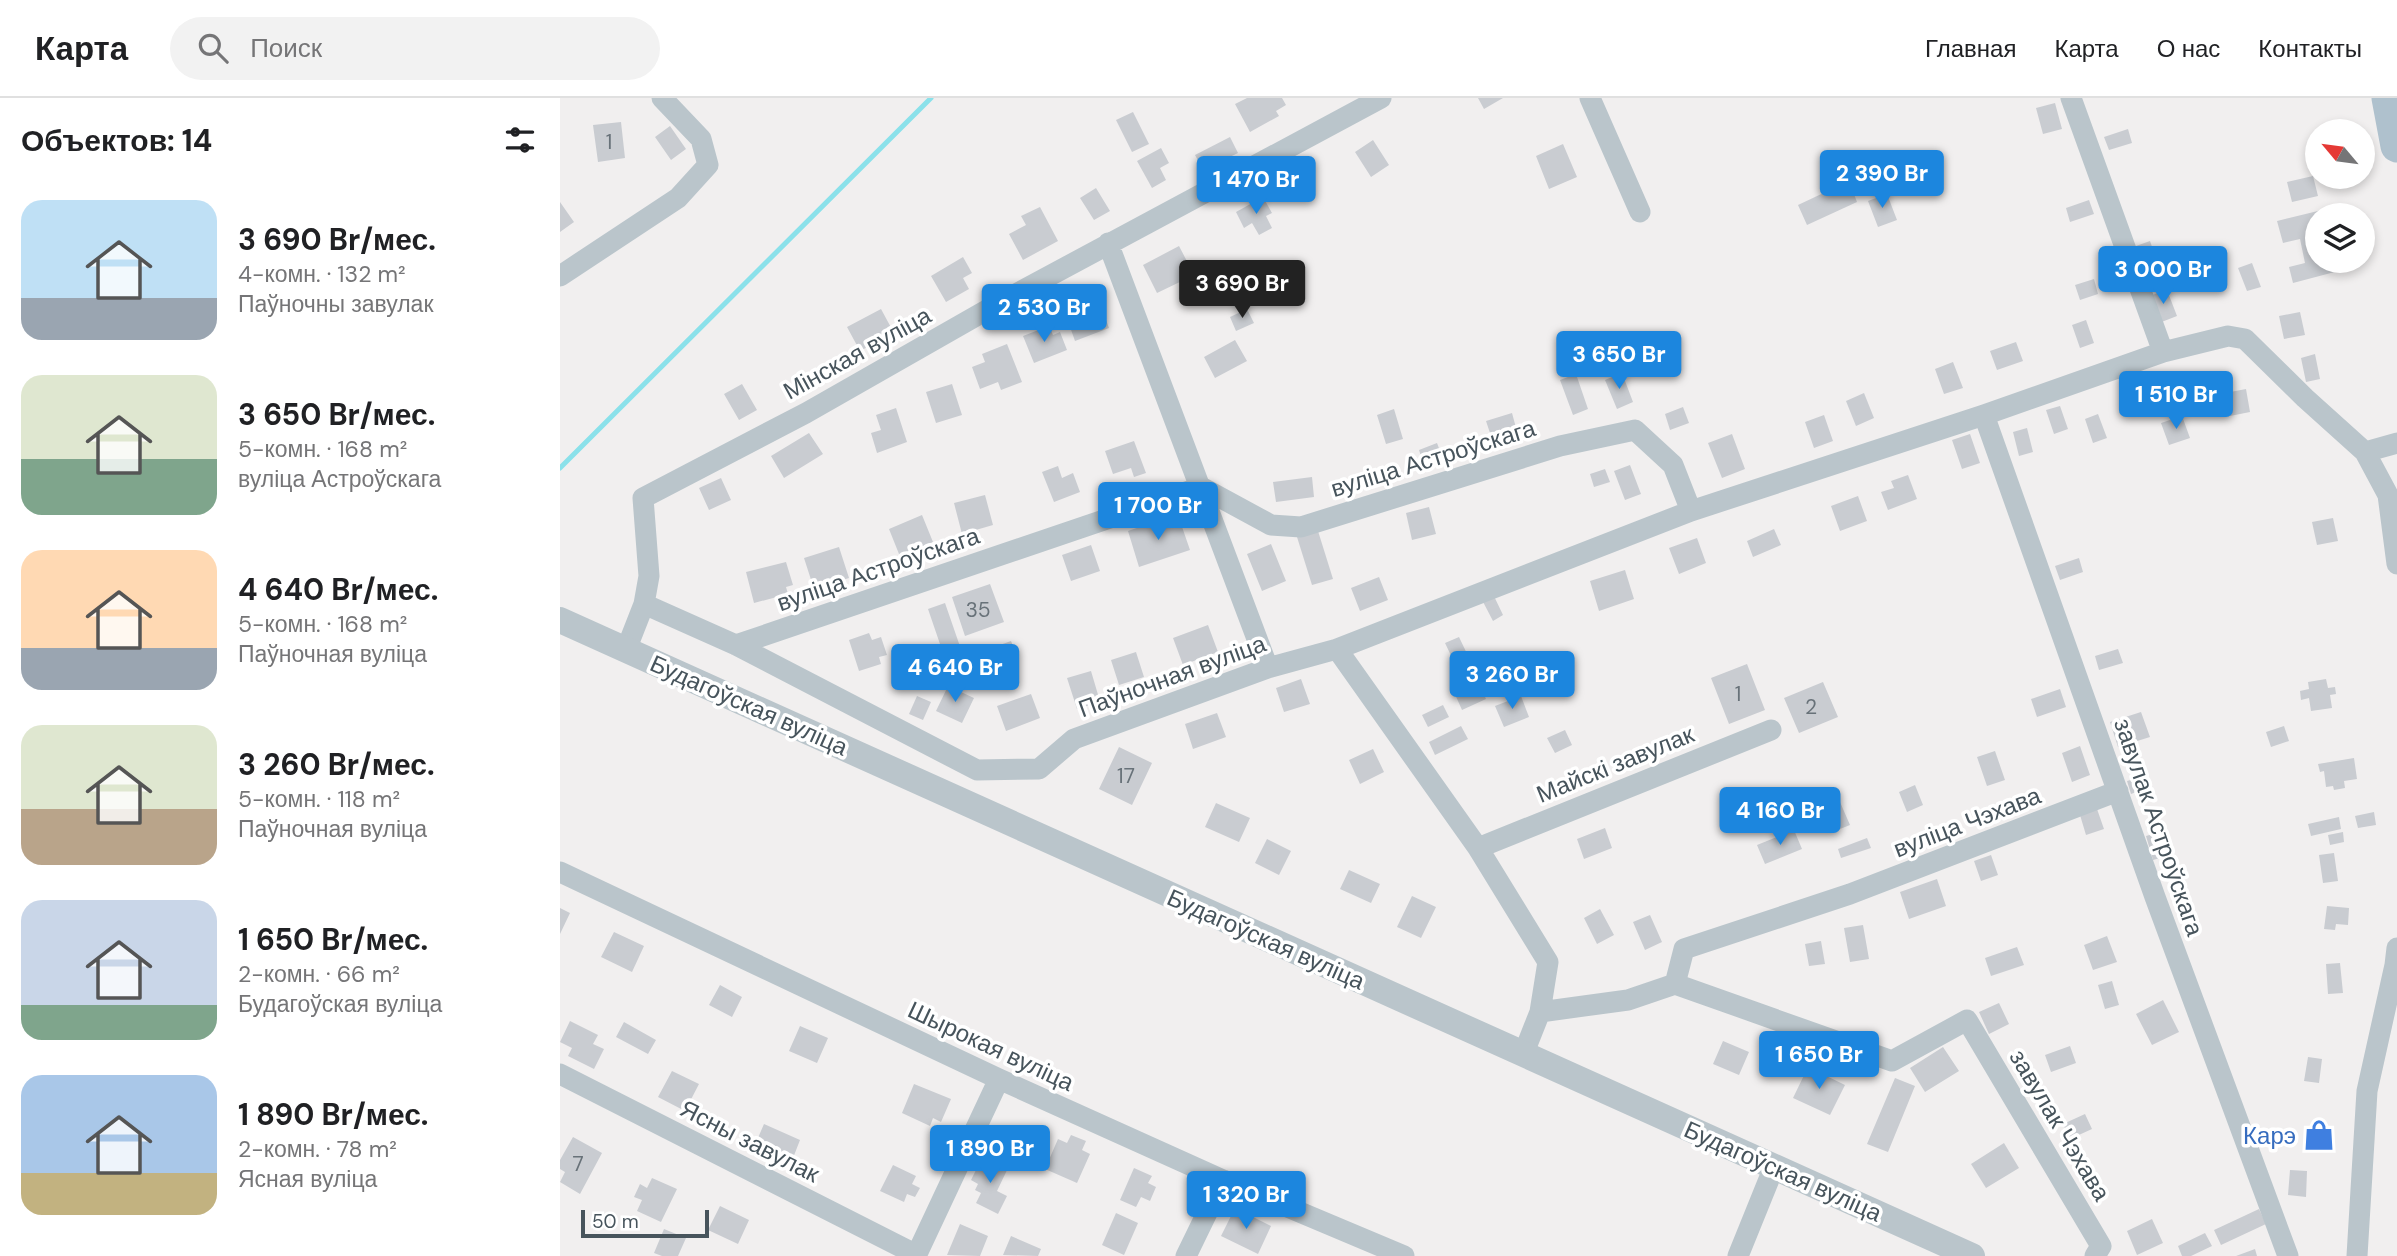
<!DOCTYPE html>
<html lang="ru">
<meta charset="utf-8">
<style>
:root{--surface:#fff;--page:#f2f2f2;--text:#202124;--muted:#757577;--line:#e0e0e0;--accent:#1c86de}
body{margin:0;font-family:"DM Sans",sans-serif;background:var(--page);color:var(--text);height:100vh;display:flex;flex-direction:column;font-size:26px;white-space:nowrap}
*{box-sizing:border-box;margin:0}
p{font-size:23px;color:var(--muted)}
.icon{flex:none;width:38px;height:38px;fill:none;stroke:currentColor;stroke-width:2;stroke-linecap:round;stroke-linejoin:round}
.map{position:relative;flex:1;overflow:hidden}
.sheet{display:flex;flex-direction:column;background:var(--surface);width:560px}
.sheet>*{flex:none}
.needle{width:46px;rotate:299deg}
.buttons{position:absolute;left:1745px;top:21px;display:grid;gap:14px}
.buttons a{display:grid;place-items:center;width:70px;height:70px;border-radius:50%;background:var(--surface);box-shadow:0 4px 10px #0003;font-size:35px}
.scale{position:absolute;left:21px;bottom:18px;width:128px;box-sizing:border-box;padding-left:7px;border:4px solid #47545c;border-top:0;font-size:19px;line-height:24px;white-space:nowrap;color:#47545c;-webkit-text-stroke:5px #fff;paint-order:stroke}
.price{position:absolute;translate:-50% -60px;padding:0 16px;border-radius:7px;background:var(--accent);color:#fff;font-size:23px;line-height:46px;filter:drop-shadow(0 2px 4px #0008)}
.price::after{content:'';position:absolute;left:50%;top:42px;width:21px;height:16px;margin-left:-10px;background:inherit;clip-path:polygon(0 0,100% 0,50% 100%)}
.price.active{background:#222;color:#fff}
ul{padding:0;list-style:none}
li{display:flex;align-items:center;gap:21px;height:175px;padding:0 21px}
li span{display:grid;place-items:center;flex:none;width:196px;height:140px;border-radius:21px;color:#555}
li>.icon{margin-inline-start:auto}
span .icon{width:84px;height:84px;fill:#fffc;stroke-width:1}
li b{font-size:30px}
h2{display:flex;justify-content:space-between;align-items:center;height:84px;padding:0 21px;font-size:30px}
header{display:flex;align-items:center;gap:42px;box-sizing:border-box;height:98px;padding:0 35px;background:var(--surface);border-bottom:2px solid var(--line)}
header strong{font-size:33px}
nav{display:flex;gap:38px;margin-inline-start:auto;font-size:24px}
.search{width:490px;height:63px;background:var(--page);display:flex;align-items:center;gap:18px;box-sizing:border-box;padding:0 24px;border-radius:38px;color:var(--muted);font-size:26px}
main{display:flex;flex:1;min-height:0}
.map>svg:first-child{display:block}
</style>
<header>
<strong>Карта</strong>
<div class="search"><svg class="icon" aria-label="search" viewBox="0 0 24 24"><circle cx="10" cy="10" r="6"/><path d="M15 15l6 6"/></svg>Поиск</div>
<nav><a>Главная</a><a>Карта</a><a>О нас</a><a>Контакты</a></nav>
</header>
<main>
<section class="sheet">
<h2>Объектов: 14<svg class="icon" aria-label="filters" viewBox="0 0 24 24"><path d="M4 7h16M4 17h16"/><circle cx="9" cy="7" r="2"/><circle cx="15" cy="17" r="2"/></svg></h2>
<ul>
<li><span style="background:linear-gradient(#bfe0f5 70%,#9aa5b1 0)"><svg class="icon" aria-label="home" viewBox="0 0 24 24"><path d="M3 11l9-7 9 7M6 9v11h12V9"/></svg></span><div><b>3 690 Br/мес.</b><p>4-комн. · 132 m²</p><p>Паўночны завулак</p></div></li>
<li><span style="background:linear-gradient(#dfe7d0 60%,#7fa58c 0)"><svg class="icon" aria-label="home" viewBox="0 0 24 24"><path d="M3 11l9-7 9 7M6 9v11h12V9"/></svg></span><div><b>3 650 Br/мес.</b><p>5-комн. · 168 m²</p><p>вуліца Астроўскага</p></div></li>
<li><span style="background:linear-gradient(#ffd9b3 70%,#9aa5b1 0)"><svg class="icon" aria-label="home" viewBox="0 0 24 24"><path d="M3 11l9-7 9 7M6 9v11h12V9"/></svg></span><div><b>4 640 Br/мес.</b><p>5-комн. · 168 m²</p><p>Паўночная вуліца</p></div></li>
<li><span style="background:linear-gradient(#dfe7d0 60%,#b9a48a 0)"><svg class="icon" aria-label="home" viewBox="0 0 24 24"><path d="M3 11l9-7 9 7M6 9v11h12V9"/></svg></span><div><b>3 260 Br/мес.</b><p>5-комн. · 118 m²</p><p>Паўночная вуліца</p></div></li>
<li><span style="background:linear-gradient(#c9d6e8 75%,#7fa58c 0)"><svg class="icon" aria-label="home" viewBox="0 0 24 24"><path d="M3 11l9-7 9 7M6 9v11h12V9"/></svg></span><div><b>1 650 Br/мес.</b><p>2-комн. · 66 m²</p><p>Будагоўская вуліца</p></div></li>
<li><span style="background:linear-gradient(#a9c7e8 70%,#c2b280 0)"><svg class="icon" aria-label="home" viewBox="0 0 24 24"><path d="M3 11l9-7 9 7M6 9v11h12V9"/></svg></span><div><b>1 890 Br/мес.</b><p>2-комн. · 78 m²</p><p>Ясная вуліца</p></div></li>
</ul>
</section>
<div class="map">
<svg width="1837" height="1158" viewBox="0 0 1837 1158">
<rect width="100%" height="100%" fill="#f1efef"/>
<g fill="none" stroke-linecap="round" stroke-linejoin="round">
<path stroke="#8be1ea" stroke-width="5" d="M 0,370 L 371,0"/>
</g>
<path fill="#c9ccd1" d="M 687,0 L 722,0 L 726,7 L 716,13 L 719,18 L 690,34 L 675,6 Z
M 918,0 L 943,0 L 924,11 Z
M 1495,5 L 1502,31 L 1483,36 L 1476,10 Z
M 573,14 L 589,46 L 572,54 L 556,22 Z
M 61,24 L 65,60 L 38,64 L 33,27 Z
M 110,28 L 126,51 L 111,62 L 95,39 Z
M 1568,31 L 1572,45 L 1549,52 L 1544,39 Z
M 670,39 L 678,55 L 643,72 L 635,57 Z
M 813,42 L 829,67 L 811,79 L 795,54 Z
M 1003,46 L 1017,79 L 989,91 L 976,58 Z
M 601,50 L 609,65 L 600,70 L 606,82 L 592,90 L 577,63 Z
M 1753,78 L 1758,98 L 1732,104 L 1727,84 Z
M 1289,83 L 1297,104 L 1247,127 L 1238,107 Z
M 536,90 L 550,113 L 534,122 L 520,100 Z
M 1327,96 L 1337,122 L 1318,129 L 1308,103 Z
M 703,99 L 712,115 L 706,118 L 712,130 L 699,137 L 692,125 L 684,130 L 676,114 Z
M 1529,102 L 1534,116 L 1510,124 L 1506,110 Z
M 0,104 L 14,124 L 0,134 Z
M 480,109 L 498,143 L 463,162 L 449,136 L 466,127 L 461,118 Z
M 1762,112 L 1764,117 L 1757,117 L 1757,163 L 1784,163 L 1786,171 L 1733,185 L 1729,169 L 1745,165 L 1740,141 L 1723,145 L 1717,123 Z
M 1590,143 L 1598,166 L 1584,171 L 1576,148 Z
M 619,148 L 630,169 L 620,174 L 624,182 L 597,195 L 583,167 Z
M 403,159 L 412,175 L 403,180 L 409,191 L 386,204 L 371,178 Z
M 1692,165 L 1701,189 L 1687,193 L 1678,170 Z
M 1534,181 L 1538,196 L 1520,202 L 1515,187 Z
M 1607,192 L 1617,218 L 1599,225 L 1589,198 Z
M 538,200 L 549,230 L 515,243 L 504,212 Z
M 321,211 L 334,235 L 300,253 L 287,229 Z
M 687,211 L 694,225 L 676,233 L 670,219 Z
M 1740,214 L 1745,237 L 1724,241 L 1719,218 Z
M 1526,222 L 1534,245 L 1520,250 L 1512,227 Z
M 489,228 L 493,237 L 500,234 L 507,252 L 474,265 L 463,238 Z
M 675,242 L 687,263 L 655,280 L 644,259 Z
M 1456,244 L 1463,263 L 1437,272 L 1430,253 Z
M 447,246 L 462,284 L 441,292 L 438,284 L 420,291 L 412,269 L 425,264 L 422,256 Z
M 1755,256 L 1760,281 L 1746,284 L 1741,260 Z
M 1393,264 L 1403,290 L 1384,296 L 1375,271 Z
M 1062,275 L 1073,304 L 1057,311 L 1045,282 Z
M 1016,276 L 1028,311 L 1013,317 L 1000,282 Z
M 182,286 L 197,312 L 179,322 L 164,296 Z
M 392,286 L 402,317 L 376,325 L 366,294 Z
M 1686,291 L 1690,314 L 1670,318 L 1665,295 Z
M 1304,295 L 1314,320 L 1296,328 L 1286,303 Z
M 1500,308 L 1508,331 L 1494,336 L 1486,312 Z
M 1123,309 L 1129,325 L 1110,332 L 1105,316 Z
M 336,310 L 347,344 L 317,355 L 311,335 L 321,332 L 316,317 Z
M 834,311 L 843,341 L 826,346 L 817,317 Z
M 952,315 L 958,337 L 933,344 L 926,323 Z
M 1538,316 L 1547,340 L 1533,345 L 1525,321 Z
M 1264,317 L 1273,343 L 1254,350 L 1245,324 Z
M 1622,318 L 1630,340 L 1609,347 L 1601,325 Z
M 1467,330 L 1473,354 L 1459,358 L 1453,334 Z
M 249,335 L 263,356 L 224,380 L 211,358 Z
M 1172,336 L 1185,371 L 1162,380 L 1148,345 Z
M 1410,336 L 1420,365 L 1402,371 L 1392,342 Z
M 574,343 L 586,375 L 574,379 L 571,370 L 553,376 L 545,353 Z
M 877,345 L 883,361 L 864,367 L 859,352 Z
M 1070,367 L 1081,396 L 1065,402 L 1054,373 Z
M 498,368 L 502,380 L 513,375 L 520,394 L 494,404 L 482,374 Z
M 1045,371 L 1050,384 L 1034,389 L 1030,376 Z
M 1348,377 L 1357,401 L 1328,412 L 1321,394 L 1334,390 L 1331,383 Z
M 752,379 L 754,399 L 716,404 L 713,384 Z
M 161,380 L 171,402 L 149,412 L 139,390 Z
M 425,397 L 433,427 L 402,436 L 394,405 Z
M 1298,398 L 1307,423 L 1280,433 L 1271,408 Z
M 869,409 L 876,436 L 852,442 L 846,415 Z
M 362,417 L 373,444 L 358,450 L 361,459 L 343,466 L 329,431 Z
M 606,420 L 608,427 L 620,423 L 630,452 L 579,469 L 568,433 Z
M 1773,420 L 1778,443 L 1757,447 L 1752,424 Z
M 1214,431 L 1221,447 L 1193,459 L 1187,443 Z
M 758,433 L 773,481 L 752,487 L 737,439 Z
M 1137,440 L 1146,465 L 1119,476 L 1109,450 Z
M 711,446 L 726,483 L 702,493 L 687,456 Z
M 531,447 L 540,473 L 511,483 L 502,457 Z
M 279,449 L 289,480 L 254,491 L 244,460 Z
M 1519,460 L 1523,474 L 1500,482 L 1495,468 Z
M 226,464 L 233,487 L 226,489 L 228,496 L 194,505 L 186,474 Z
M 1065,472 L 1074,501 L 1039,513 L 1030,483 Z
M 819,479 L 828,502 L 800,513 L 791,490 Z
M 430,486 L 444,524 L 405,538 L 392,499 Z
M 932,494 L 943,517 L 933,523 L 921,500 Z
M 385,505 L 404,560 L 451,543 L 458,561 L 393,584 L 368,511 Z
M 648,527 L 658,554 L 623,567 L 613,540 Z
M 309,535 L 312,542 L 321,539 L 327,557 L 319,559 L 321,566 L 299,573 L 289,542 Z
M 899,539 L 911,564 L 897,570 L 885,545 Z
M 1558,551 L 1563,565 L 1539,572 L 1535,558 Z
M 576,554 L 584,579 L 559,587 L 551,562 Z
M 1187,566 L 1205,612 L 1169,626 L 1151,580 Z
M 531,573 L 539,600 L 529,603 L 530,607 L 517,611 L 507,580 Z
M 741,581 L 750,606 L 724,614 L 716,590 Z
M 1766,581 L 1768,590 L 1775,589 L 1776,596 L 1770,597 L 1772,610 L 1751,613 L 1749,600 L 1741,602 L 1740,593 L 1749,591 L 1748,584 Z
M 918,583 L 926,601 L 902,612 L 894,594 Z
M 1263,584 L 1278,619 L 1239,635 L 1224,600 Z
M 388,588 L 414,600 L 402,625 L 376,613 Z
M 1500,591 L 1506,609 L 1477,619 L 1471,601 Z
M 471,596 L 480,620 L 446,633 L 437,608 Z
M 357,598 L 371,604 L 363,622 L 349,616 Z
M 961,598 L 969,619 L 944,629 L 935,608 Z
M 883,607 L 889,619 L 868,629 L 862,617 Z
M 1581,614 L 1590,639 L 1558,649 L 1550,624 Z
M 657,615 L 666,639 L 633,651 L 625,626 Z
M 901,628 L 908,641 L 875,657 L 869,644 Z
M 1724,628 L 1729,643 L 1711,649 L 1706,634 Z
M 1005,632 L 1012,647 L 995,655 L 987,640 Z
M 1520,648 L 1530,677 L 1512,684 L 1502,655 Z
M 559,649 L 592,665 L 572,707 L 539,691 Z
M 813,651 L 824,674 L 800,686 L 789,662 Z
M 1435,653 L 1445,682 L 1427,688 L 1417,659 Z
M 1794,660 L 1797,681 L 1784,683 L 1785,690 L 1774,692 L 1773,688 L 1766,689 L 1764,673 L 1760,674 L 1758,666 Z
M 1581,679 L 1584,691 L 1571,696 L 1567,683 Z
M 1355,687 L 1363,707 L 1347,714 L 1339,694 Z
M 1280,704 L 1290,727 L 1270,735 L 1260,712 Z
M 656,705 L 690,720 L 679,744 L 645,729 Z
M 1537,711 L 1544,731 L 1526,737 L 1520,717 Z
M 1814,714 L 1816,727 L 1798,730 L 1795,718 Z
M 1779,719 L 1781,731 L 1751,738 L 1748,726 Z
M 1045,730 L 1052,750 L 1024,761 L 1017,741 Z
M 1234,732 L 1242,751 L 1205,766 L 1197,747 Z
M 1600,734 L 1607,758 L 1593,762 L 1586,738 Z
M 1783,734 L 1784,744 L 1770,747 L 1768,737 Z
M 1307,740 L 1311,750 L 1281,760 L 1278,751 Z
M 707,741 L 731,753 L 719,777 L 695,765 Z
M 1774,755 L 1778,783 L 1763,785 L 1759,757 Z
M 1431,757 L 1438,777 L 1421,783 L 1414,763 Z
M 789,772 L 820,786 L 811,805 L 780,791 Z
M 1377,781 L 1386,808 L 1349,821 L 1340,794 Z
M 852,798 L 876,809 L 861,840 L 837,829 Z
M 1767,808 L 1789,810 L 1788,827 L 1776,826 L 1775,832 L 1764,831 Z
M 0,810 L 10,815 L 0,836 Z
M 1040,811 L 1054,837 L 1037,846 L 1024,820 Z
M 1090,817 L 1102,844 L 1085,852 L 1073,824 Z
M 1303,827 L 1309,861 L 1290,864 L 1284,830 Z
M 54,834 L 84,848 L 72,874 L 41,859 Z
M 1547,838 L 1557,864 L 1533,872 L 1524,847 Z
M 1261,843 L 1265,866 L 1249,868 L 1245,846 Z
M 1457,849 L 1464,867 L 1431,878 L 1425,860 Z
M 1780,865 L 1783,895 L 1768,896 L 1766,866 Z
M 1552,883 L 1559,907 L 1545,911 L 1538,887 Z
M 160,887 L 182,899 L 172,919 L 149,907 Z
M 1603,902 L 1619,934 L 1592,947 L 1576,916 Z
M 1439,905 L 1449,926 L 1429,936 L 1419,914 Z
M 10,923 L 38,937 L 33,946 L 44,951 L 34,971 L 8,958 L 12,950 L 0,944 Z
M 64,924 L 96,942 L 88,956 L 56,939 Z
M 240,928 L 268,940 L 257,965 L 229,953 Z
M 1163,943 L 1189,954 L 1179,977 L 1153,966 Z
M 1510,948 L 1516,965 L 1491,974 L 1485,957 Z
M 1383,949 L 1399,973 L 1365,994 L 1350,970 Z
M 1748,959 L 1762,961 L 1759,985 L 1744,983 Z
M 1248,969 L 1285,987 L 1270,1017 L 1233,1000 Z
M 112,973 L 139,986 L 125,1013 L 98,999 Z
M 1335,980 L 1355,988 L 1328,1054 L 1307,1046 Z
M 354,986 L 391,1001 L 381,1024 L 373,1020 L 370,1028 L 342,1015 Z
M 1525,1016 L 1532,1031 L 1510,1041 L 1503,1026 Z
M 204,1026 L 240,1042 L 233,1060 L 221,1055 L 216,1067 L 191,1056 Z
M 511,1037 L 526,1043 L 522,1052 L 530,1056 L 517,1085 L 485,1071 L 498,1041 L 507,1045 Z
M 13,1039 L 42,1055 L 20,1096 L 0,1084 L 5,1074 L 0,1071 L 0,1062 Z
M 1444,1045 L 1459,1070 L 1426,1090 L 1411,1066 Z
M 431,1061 L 448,1070 L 437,1093 L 447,1098 L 438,1116 L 416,1105 L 421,1095 L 415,1092 L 418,1086 L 411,1082 L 419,1066 L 426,1069 Z
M 333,1067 L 356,1078 L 352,1086 L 360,1090 L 355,1099 L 347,1096 L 344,1104 L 320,1093 Z
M 574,1070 L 592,1078 L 588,1085 L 596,1089 L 590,1103 L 581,1099 L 576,1109 L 560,1102 Z
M 1730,1072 L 1747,1073 L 1746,1099 L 1728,1097 Z
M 92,1080 L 117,1091 L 101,1124 L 77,1113 L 82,1102 L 74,1099 L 80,1086 L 87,1090 Z
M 160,1108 L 189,1122 L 178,1146 L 148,1132 Z
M 675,1110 L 711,1128 L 698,1156 L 661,1138 Z
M 1699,1111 L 1706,1126 L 1661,1147 L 1654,1132 Z
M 556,1115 L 578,1125 L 564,1157 L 542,1147 Z
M 1592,1121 L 1603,1145 L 1577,1157 L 1567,1133 Z
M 400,1126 L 428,1138 L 420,1158 L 387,1157 Z
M 104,1131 L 126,1140 L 118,1158 L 102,1158 L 94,1155 Z
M 1645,1135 L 1652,1148 L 1631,1158 L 1622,1158 L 1618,1148 Z
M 451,1138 L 481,1151 L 478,1158 L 443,1157 Z
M 1695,1151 L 1697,1158 L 1676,1158 Z"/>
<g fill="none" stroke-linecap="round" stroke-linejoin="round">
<path stroke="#bac5cb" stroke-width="21" d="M 1030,0 L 1080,114
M 1511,0 L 1603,254
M 548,145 L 708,570
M 0,178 L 118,100 L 148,67 L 141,41 L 102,0
M 1424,317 L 1595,799 L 1728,1158
M 1805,354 L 1828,397 L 1837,466
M 84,506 L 176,547 L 417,672 L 479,671 L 514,641 L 708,570 L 777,551 L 918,750 L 988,864 L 980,914
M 176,547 L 641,389 L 711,427 L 741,429 L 1000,348 L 1075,332 L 1113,367 L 1131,413 L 1424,317 L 1603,254 L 1668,238 L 1685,241 L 1745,300 L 1805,354 L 1837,345
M 777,551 L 1131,413
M 66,552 L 84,506 L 89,478 L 83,400 L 246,315 L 439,205 L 821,0
M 918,750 L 1211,632
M 0,774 L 439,981 L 663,1082 L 844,1158
M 1115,886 L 1332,963 L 1407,922 L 1541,1148 L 1535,1158
M 963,957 L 980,914 L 1068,902 L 1115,886 L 1124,851 L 1290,796 L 1558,693
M 0,976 L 357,1157
M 356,1158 L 439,981
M 626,1158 L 663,1082
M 1178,1158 L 1214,1069
M 1797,1158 L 1807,993 L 1835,867 L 1837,850"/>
<path stroke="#bac5cb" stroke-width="26" d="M 0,522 L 1412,1158"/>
<path stroke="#afc1cd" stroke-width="33" d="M 1828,0 L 1837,48"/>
</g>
<defs>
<symbol id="shop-bare" viewBox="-9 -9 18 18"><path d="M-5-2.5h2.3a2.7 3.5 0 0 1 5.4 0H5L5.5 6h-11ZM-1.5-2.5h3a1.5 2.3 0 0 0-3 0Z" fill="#3f7fe0" stroke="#fff" stroke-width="2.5" paint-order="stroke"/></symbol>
</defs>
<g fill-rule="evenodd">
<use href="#shop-bare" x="1737" y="1015" width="44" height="44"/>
</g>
<g text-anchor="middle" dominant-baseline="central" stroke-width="7" stroke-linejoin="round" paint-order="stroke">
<g font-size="21" fill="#687279">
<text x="49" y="44">1</text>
<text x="418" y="512">35</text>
<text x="1178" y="596">1</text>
<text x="1251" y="609">2</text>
<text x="566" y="678">17</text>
<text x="18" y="1066">7</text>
</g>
<g font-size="24" fill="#47545c" stroke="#fff">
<text transform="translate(297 255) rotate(-29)">Мінская вуліца</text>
<text transform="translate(873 360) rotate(-17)">вуліца Астроўскага</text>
<text transform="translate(318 471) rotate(-19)">вуліца Астроўскага</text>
<text transform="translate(612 578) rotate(-20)">Паўночная вуліца</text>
<text transform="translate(189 607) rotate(24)">Будагоўская вуліца</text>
<text transform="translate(1055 666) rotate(-22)">Майскі завулак</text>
<text transform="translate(1407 724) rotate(-21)">вуліца Чэхава</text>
<text transform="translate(1599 729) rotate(71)">завулак Астроўскага</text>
<text transform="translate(706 841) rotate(24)">Будагоўская вуліца</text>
<text transform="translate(431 948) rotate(25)">Шырокая вуліца</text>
<text transform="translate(1500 1027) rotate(59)">завулак Чэхава</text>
<text transform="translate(190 1043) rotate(27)">Ясны завулак</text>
<text transform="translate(1223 1073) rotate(24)">Будагоўская вуліца</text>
</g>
<g font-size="24" fill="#366cbe" stroke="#fff" text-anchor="end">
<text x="1736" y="1037">Карэ</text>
</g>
</g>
</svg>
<div class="buttons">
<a><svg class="needle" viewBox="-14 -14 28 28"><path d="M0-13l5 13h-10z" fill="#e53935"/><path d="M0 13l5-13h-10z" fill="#757577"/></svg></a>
<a><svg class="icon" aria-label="layers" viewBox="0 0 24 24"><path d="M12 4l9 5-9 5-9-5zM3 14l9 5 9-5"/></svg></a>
</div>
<div class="scale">50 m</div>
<b class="price" style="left:1322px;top:112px">2 390 Br</b>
<b class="price" style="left:696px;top:118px">1 470 Br</b>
<b class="price" style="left:1603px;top:208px">3 000 Br</b>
<b class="price active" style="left:682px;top:222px">3 690 Br</b>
<b class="price" style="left:484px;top:246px">2 530 Br</b>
<b class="price" style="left:1059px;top:293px">3 650 Br</b>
<b class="price" style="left:1616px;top:333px">1 510 Br</b>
<b class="price" style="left:598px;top:444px">1 700 Br</b>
<b class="price" style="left:395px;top:606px">4 640 Br</b>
<b class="price" style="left:952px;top:613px">3 260 Br</b>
<b class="price" style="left:1220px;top:749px">4 160 Br</b>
<b class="price" style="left:1259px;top:993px">1 650 Br</b>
<b class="price" style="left:430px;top:1087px">1 890 Br</b>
<b class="price" style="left:686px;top:1133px">1 320 Br</b>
</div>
</main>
